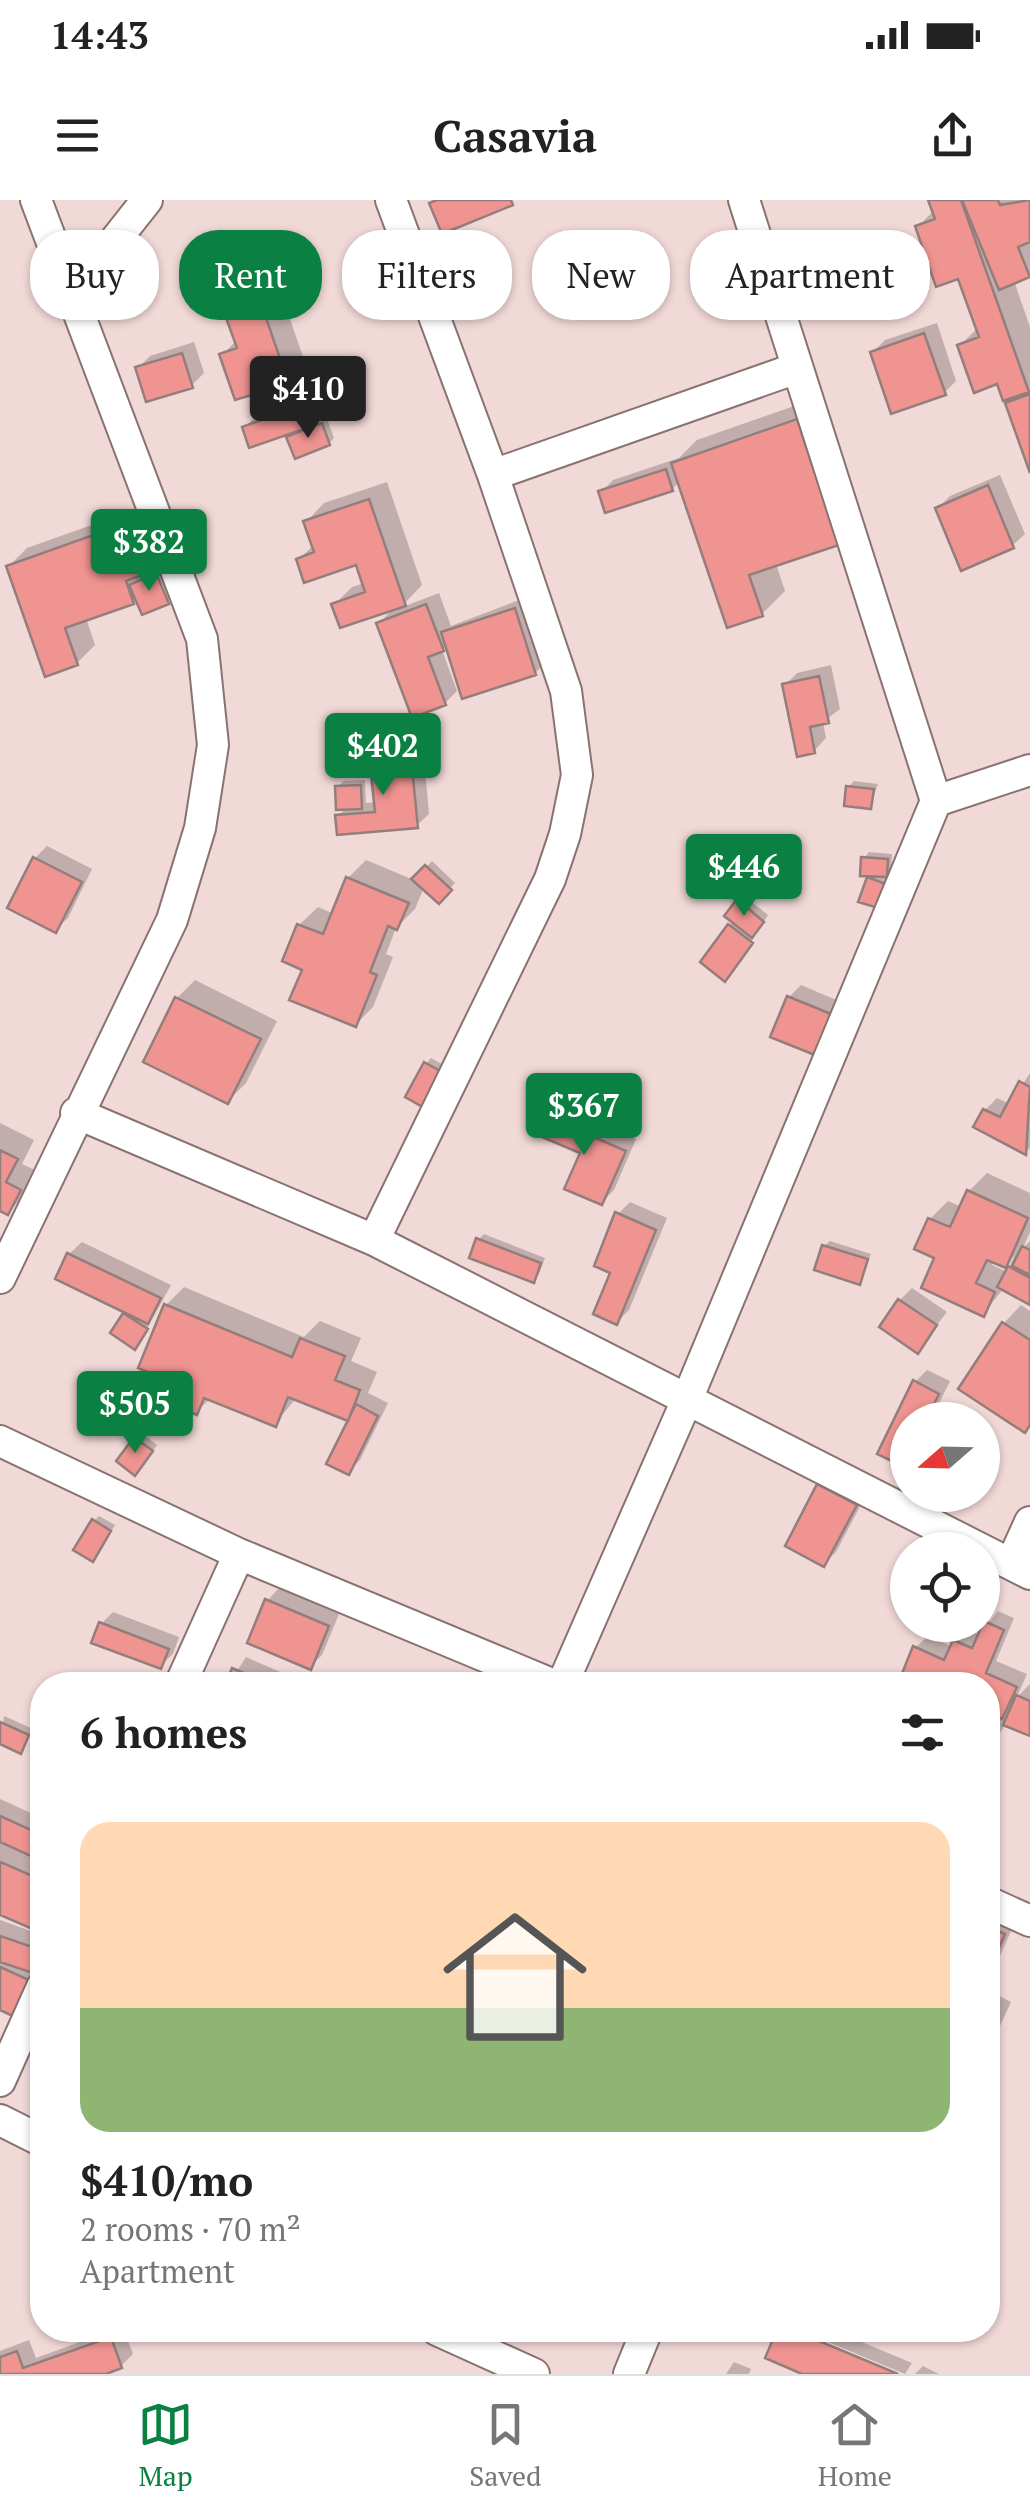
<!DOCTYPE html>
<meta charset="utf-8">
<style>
:root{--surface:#fff;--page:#f6f6f6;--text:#222;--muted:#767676;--line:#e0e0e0;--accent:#0b8043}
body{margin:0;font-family:"PT Serif",serif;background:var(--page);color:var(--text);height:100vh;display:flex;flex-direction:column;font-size:38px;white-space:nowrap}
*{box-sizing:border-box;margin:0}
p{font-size:32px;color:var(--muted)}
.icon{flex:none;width:55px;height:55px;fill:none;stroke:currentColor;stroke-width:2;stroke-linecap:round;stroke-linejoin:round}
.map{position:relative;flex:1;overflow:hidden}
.panel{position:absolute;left:30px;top:1472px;width:970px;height:670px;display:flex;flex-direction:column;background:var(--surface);border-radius:40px;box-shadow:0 2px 8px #0004}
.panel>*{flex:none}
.banner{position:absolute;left:30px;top:30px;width:970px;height:90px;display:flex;gap:20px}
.needle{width:65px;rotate:250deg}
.controls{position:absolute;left:890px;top:1202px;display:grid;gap:20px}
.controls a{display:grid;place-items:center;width:110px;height:110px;border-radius:50%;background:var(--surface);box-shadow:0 2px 8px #0004;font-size:50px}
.price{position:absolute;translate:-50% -85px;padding:0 22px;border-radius:10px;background:var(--accent);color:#fff;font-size:32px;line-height:65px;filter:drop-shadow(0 2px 5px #0008)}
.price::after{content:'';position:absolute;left:50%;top:60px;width:30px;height:22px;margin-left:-15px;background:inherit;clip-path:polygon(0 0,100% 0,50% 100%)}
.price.on{background:#222;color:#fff}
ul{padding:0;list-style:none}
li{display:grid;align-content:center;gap:20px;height:530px;padding:0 50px}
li+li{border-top:2px solid var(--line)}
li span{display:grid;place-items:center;height:310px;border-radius:30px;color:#555}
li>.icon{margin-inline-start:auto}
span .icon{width:180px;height:180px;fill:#fffc;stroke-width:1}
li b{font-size:42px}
h2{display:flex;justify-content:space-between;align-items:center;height:120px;padding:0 50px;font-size:42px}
.pill{padding:0 35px;border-radius:40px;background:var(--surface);box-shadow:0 2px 8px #0004;font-size:35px;line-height:90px}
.pill.on{background:var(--accent);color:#fff}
.status{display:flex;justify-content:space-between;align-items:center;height:70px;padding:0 50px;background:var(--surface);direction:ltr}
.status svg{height:28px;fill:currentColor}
header{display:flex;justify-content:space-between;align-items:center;height:130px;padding:0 50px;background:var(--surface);font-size:45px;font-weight:700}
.menu{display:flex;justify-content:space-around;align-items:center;height:140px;border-top:2px solid var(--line);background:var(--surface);font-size:28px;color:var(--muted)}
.menu a{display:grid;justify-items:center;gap:5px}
.menu .on{color:var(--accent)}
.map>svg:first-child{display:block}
</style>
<div class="status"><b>14:43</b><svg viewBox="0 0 49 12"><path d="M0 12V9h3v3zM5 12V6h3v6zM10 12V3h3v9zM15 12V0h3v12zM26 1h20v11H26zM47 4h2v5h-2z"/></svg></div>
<header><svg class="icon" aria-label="menu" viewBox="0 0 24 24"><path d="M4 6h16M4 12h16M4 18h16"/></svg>Casavia<svg class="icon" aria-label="share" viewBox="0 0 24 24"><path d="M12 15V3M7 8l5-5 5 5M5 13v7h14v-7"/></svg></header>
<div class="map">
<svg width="1030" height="2174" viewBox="0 0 1030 2174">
<rect width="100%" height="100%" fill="#f1d9d7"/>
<path fill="#0003" fill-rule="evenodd" d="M 931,0 L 1030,0 L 1030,73 L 1014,81 L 1030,127 L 1030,266 L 1008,204 L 1019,193 L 999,181 L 960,145 L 978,128 L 960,75 L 918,27 L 934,10 Z
M 743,62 L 750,84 L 744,89 L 724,72 Z
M 279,87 L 321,209 L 300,230 L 327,219 L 334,238 L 329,243 L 289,238 L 298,229 L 245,227 L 263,209 L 256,190 L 222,155 L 237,140 L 228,115 L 246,97 Z
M 937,123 L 956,181 L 944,193 L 873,152 L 885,140 Z
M 194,142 L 204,173 L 191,186 L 138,168 L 150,156 Z
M 820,197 L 861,320 L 776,364 L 785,391 L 762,414 L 680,281 L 672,289 L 601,292 L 613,280 L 679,258 L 697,240 Z
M 1000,275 L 1025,334 L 1012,346 L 938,308 L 950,296 Z
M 387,282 L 422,385 L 400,408 L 439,393 L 451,426 L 527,397 L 547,461 L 535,473 L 448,444 L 442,450 L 457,491 L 445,503 L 379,423 L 396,406 L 334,405 L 352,387 L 364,383 L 357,362 L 299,359 L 314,345 L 306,322 L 324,303 Z
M 148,305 L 165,353 L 139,379 L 162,369 L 173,396 L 167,402 L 137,397 L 86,418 L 95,445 L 77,463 L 9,366 L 27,348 Z
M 831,465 L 840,509 L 823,522 L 826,538 L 814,551 L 785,485 L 797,473 Z
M 423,547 L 429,614 L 416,626 L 338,616 L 347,607 L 338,587 L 343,581 L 365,580 L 366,603 L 376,602 L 374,571 L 346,564 L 358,552 Z
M 854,581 L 878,584 L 870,606 L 849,587 Z
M 47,646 L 92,669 L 68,718 L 55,730 L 35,658 Z
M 869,652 L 892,654 L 891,669 L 884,676 L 890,678 L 877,705 L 869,678 L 873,674 L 864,658 Z
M 366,660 L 414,680 L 432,661 L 455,683 L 439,700 L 424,687 L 415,709 L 396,728 L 386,754 L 393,757 L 373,807 L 355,825 L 305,768 L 299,725 L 318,707 L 334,714 L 348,678 Z
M 744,696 L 768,715 L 731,773 L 730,726 Z
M 195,780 L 277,821 L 246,883 L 228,901 L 147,861 L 177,798 Z
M 801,785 L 841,802 L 814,852 L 789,797 Z
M 431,858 L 451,869 L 433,902 L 426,864 Z
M 1030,873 L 1030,948 L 1026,952 L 985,910 L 997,898 L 1010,904 Z
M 552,902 L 636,939 L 614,990 L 602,1002 L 583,952 L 540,914 Z
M 0,923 L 34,940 L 22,964 L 37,971 L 26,994 L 8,1012 L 0,1008 Z
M 987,973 L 1030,993 L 1030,1032 L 1023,1048 L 1030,1041 L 1030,1102 L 1004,1088 L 983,1114 L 938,1057 L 930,1019 L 948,1001 L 962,1007 L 969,991 ZM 1014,1056 L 1007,1072 L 992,1065 L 994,1060 L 1005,1065 Z
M 630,1002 L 667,1018 L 629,1110 L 617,1122 L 613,1071 L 618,1014 Z
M 484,1034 L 545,1058 L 539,1074 L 533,1080 L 478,1040 Z
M 830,1041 L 871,1054 L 859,1082 L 824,1046 Z
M 82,1042 L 171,1085 L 140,1141 L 125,1115 L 128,1112 L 58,1078 L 69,1054 Z
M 184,1087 L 304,1137 L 320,1121 L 361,1138 L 351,1161 L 377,1172 L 368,1193 L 388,1203 L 360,1260 L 348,1272 L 351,1220 L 297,1197 L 275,1224 L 211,1198 L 196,1212 L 165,1177 L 166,1105 Z
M 912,1088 L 947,1112 L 917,1151 L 900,1100 Z
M 1021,1105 L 1030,1111 L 1030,1224 L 1004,1123 Z
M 927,1170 L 950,1181 L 931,1220 L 908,1220 L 908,1260 L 903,1264 L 880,1253 L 915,1182 Z
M 142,1233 L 157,1245 L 141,1267 L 119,1260 Z
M 831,1274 L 867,1293 L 836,1352 L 823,1364 L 819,1286 Z
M 99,1316 L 115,1325 L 98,1353 L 94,1321 Z
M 279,1388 L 339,1414 L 322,1455 L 310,1467 L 267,1401 Z
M 998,1411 L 1014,1418 L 996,1461 L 1027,1474 L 1017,1497 L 1030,1484 L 1030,1534 L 1006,1524 L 988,1551 L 988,1485 L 897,1485 L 915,1448 L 928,1436 L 953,1447 L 967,1430 L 980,1435 Z
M 113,1412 L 179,1437 L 173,1454 L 160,1466 L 101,1424 Z
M 246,1457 L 310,1485 L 228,1485 Z
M 4,1516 L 33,1529 L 21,1551 L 0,1541 Z
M 0,1599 L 42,1618 L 42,1730 L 0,1713 Z
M 988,1710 L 1015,1722 L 999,1758 L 988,1770 Z
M 0,1720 L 42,1735 L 35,1759 L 42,1754 L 36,1766 L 41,1768 L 27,1802 L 0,1807 Z
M 988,1790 L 1011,1802 L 988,1852 Z
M 113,2130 L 124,2130 L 133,2154 L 121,2166 L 98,2174 L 0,2174 L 0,2151 L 29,2140 L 36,2158 Z
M 799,2130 L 833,2130 L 912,2163 L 905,2174 Z
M 734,2162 L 751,2169 L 749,2174 L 726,2174 Z
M 923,2166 L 939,2174 L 915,2174 Z"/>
<path fill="#f09491" stroke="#937e7c" stroke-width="2.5" d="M 437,0 L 511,0 L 513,5 L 442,34 L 429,3 Z
M 928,0 L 961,0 L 1029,192 L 1003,201 L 997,184 L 974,193 L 957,145 L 979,137 L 958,79 L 936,87 L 915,26 L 935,19 Z
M 962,0 L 998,0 L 1000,5 L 1030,0 L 1030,42 L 1018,47 L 1030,77 L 999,90 Z
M 737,66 L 746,91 L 730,97 L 721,71 Z
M 261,103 L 304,229 L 249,248 L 242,227 L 264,219 L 255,194 L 235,200 L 219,154 L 237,148 L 225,115 Z
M 924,133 L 946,195 L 891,214 L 870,152 Z
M 182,153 L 193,188 L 146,202 L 135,167 Z
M 1030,194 L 1030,273 L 1005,203 Z
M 797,219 L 839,345 L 749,375 L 763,416 L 727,428 L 671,263 Z
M 322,223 L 330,245 L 295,259 L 286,237 Z
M 666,269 L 673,291 L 605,313 L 598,291 Z
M 988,285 L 1014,348 L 961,371 L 935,308 Z
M 369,299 L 406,406 L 340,428 L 331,404 L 365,392 L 356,365 L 304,383 L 296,359 L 314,352 L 303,321 Z
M 130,322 L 148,373 L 126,381 L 134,404 L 65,428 L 78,465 L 45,477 L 6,366 Z
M 156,373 L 169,404 L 142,415 L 129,385 Z
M 426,404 L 444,451 L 428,457 L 446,505 L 412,518 L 376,423 Z
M 515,408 L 536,475 L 462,499 L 441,432 Z
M 819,476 L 829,523 L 810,527 L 815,553 L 797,557 L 782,484 Z
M 411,558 L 418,628 L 337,635 L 335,615 L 375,612 L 371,574 L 345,576 L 343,563 Z
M 361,585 L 362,609 L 336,610 L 335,586 Z
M 846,586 L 874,589 L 871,609 L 844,606 Z
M 33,657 L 82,682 L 56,733 L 7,708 Z
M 861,657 L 888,659 L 887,677 L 860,676 Z
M 425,665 L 452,690 L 439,704 L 411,679 Z
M 346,677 L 409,703 L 397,730 L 388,726 L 370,772 L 377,775 L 356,827 L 289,800 L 302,770 L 282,761 L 297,724 L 323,734 Z
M 867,677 L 886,684 L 878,708 L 858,702 Z
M 737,699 L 764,722 L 752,738 L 724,716 Z
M 728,724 L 753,743 L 725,782 L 700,762 Z
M 787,796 L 831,814 L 815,855 L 770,837 Z
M 175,797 L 261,839 L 228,904 L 143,862 Z
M 424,862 L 447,875 L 428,910 L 405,897 Z
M 1019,881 L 1030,887 L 1026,955 L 973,927 L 983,909 L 1000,917 Z
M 538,913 L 626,951 L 602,1005 L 564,989 L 580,953 L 530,932 Z
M 0,950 L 18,959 L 6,982 L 21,990 L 8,1015 L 0,1011 Z
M 967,990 L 1028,1018 L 1006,1068 L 987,1060 L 976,1083 L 995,1092 L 984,1117 L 921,1088 L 934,1058 L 914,1049 L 928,1018 L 950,1027 Z
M 615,1012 L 656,1030 L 617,1125 L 593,1114 L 610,1073 L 594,1066 Z
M 476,1038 L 541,1063 L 534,1083 L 469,1058 Z
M 822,1045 L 868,1059 L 860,1085 L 814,1070 Z
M 1022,1046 L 1030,1050 L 1030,1075 L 1012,1066 Z
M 67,1053 L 161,1098 L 148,1124 L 55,1079 Z
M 1008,1066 L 1030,1078 L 1030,1105 L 997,1087 Z
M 898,1099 L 937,1125 L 918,1154 L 879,1127 Z
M 164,1104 L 292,1157 L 300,1138 L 345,1156 L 335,1180 L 360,1190 L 348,1221 L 288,1197 L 276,1227 L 204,1198 L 197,1215 L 154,1197 L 162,1178 L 138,1168 Z
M 123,1113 L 148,1129 L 135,1150 L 110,1133 Z
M 1002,1122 L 1030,1140 L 1030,1225 L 1025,1233 L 958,1189 Z
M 913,1180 L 939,1194 L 926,1220 L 908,1220 L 904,1267 L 877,1254 Z
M 356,1204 L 378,1216 L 349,1275 L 326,1264 Z
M 134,1237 L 153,1251 L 135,1276 L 116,1261 Z
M 817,1284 L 857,1305 L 824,1367 L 785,1346 Z
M 92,1319 L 111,1331 L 93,1362 L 73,1350 Z
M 265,1399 L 329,1426 L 311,1470 L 247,1443 Z
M 984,1421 L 1004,1430 L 986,1473 L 1017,1487 L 1002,1519 L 988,1513 L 988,1485 L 922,1485 L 901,1476 L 913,1446 L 944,1460 L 953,1440 L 972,1448 Z
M 99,1422 L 169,1449 L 161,1469 L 91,1443 Z
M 232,1468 L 272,1485 L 225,1485 Z
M 1016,1495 L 1030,1501 L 1030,1536 L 1003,1525 Z
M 0,1522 L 29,1535 L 21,1554 L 0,1544 Z
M 0,1616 L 42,1635 L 42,1661 L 0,1642 Z
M 0,1662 L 42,1680 L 42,1733 L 0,1715 Z
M 988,1726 L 1005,1734 L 988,1773 Z
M 0,1736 L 41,1750 L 33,1773 L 0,1762 Z
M 0,1767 L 31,1781 L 15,1817 L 0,1810 Z
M 777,2130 L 793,2130 L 898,2174 L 802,2174 L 765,2158 Z
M 111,2137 L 122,2168 L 106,2174 L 0,2174 L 0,2157 L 17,2151 L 23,2168 Z"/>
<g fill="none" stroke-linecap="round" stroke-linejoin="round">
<defs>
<path id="street" d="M 744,0 L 936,601
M 72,95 L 147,0
M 493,275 L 797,168
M 76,913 L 374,1040 L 1030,1374
M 374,1040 L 550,679 L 565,634 L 577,575 L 566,491 L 493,275 L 391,0
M 0,1078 L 172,720 L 200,628 L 213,545 L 202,439 L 36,0
M 0,1241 L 239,1354 L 180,1485
M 239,1354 L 554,1485
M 1011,1364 L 1030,1322
M 562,1485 L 686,1202 L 936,601 L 1030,570
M 988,1702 L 1030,1721
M 0,1881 L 42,1787
M 0,1920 L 42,1941
M 437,2130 L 534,2174
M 629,2174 L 647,2130"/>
</defs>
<use href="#street" stroke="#887371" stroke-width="34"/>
<use href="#street" stroke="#fff" stroke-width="30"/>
</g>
</svg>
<div class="controls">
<a><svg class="needle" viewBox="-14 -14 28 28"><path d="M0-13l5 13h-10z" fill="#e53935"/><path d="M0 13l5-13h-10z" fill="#767676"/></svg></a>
<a><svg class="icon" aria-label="locate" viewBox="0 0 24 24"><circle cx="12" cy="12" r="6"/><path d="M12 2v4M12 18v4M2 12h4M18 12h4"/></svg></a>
</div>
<b class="price on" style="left:308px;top:241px">$410</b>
<b class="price" style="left:149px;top:394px">$382</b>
<b class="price" style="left:383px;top:598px">$402</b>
<b class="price" style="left:744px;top:719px">$446</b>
<b class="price" style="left:584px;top:958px">$367</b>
<b class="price" style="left:135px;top:1256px">$505</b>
<div class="banner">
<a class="pill">Buy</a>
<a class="pill on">Rent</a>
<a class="pill">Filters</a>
<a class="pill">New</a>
<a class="pill">Apartment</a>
</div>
<section class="panel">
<h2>6 homes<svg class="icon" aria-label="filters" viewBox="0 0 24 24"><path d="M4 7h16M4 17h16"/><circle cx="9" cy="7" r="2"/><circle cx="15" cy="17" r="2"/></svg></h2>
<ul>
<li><span style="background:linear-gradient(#ffd9b3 60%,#8fb573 0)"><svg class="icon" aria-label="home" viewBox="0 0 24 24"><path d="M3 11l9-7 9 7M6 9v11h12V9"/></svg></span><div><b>$410/mo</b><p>2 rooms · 70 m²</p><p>Apartment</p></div></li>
</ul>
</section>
</div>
<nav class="menu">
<a class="on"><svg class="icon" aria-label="map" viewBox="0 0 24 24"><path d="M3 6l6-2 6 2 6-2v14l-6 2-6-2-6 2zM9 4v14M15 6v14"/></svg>Map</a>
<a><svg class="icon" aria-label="saved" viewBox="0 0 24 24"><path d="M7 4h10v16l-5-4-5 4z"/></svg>Saved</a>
<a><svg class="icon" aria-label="home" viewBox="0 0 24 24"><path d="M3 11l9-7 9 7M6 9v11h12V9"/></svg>Home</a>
</nav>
